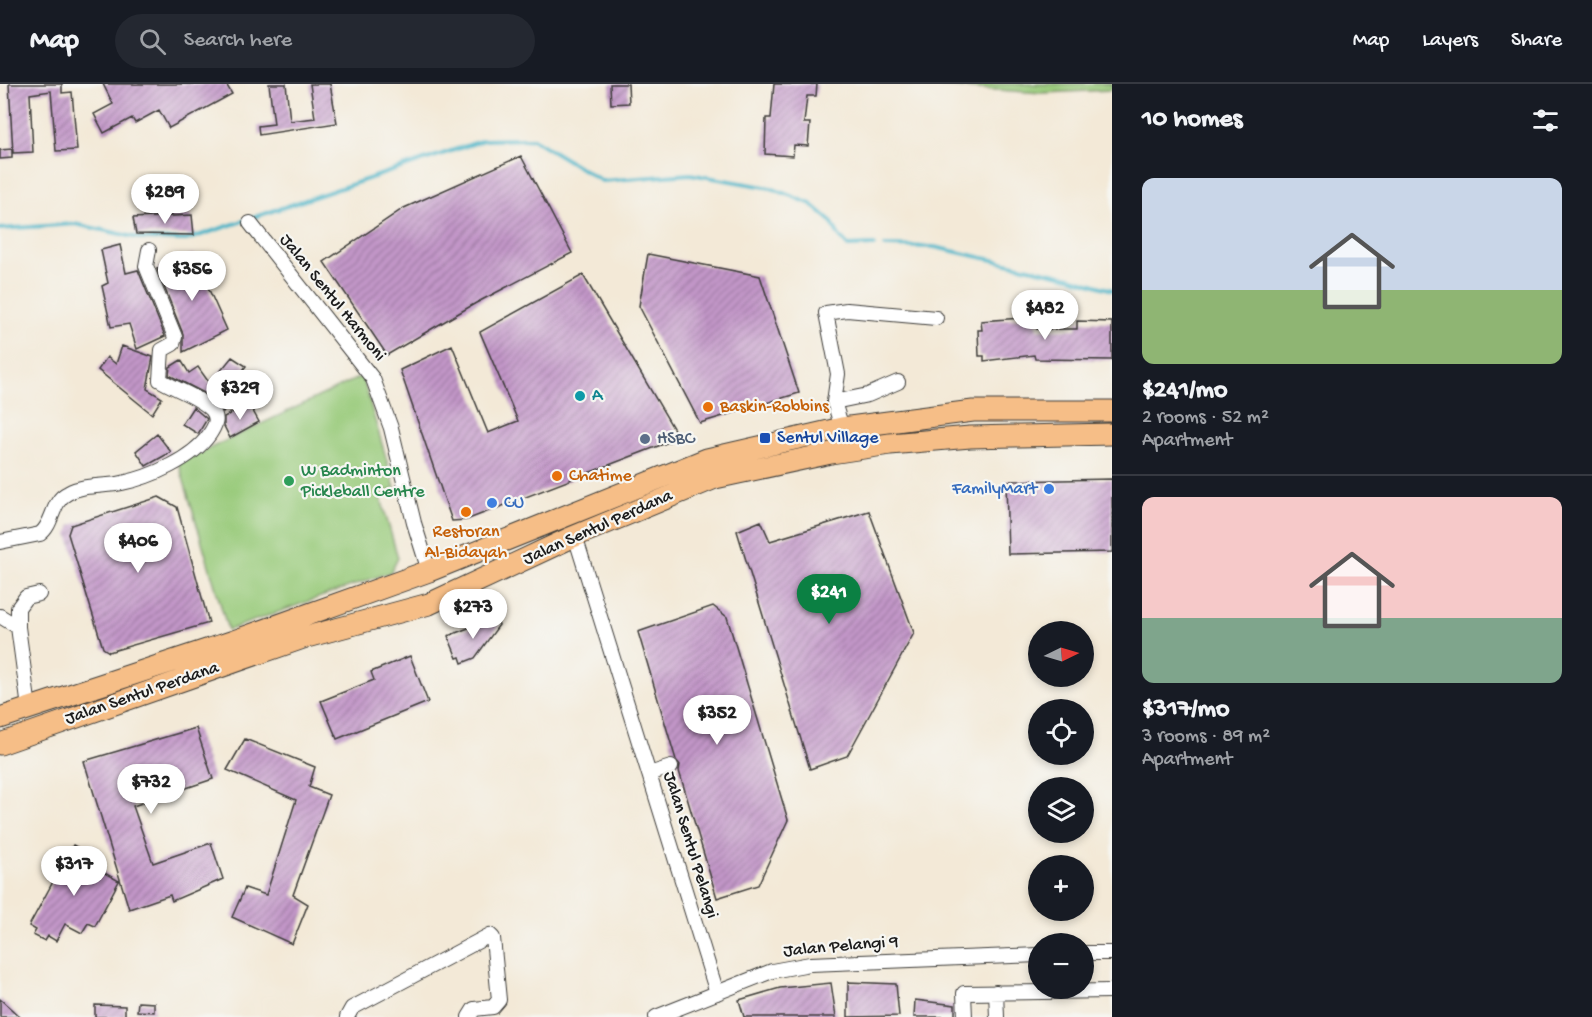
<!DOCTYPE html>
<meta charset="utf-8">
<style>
:root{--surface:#171b24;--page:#242831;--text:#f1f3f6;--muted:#9ea1a6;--line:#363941;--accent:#0b8043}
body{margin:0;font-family:"Gochi Hand",sans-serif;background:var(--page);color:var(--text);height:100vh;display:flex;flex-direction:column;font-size:22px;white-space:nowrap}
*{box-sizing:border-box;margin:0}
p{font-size:20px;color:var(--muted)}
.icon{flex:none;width:33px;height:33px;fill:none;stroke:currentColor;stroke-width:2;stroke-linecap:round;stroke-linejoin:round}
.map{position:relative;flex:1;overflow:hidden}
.sheet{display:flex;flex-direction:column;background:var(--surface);width:480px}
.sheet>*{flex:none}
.needle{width:39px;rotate:85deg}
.controls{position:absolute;left:1028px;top:537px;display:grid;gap:12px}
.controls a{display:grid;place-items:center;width:66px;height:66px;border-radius:50%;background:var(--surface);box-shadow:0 3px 9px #0003;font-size:30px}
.price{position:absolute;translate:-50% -51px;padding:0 14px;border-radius:21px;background:#fff;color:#222;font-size:20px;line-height:39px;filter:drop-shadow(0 2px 3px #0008)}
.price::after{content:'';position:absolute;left:50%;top:36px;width:18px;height:14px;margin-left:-9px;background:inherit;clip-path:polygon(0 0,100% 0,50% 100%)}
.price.selected{background:var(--accent);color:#fff}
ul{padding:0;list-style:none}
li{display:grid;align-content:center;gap:12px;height:318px;padding:0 30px}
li+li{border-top:2px solid var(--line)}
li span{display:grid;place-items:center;height:186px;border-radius:12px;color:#555}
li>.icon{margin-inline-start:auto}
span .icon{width:108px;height:108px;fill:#fffc;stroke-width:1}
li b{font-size:26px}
h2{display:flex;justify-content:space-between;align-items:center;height:72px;padding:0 30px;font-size:26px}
header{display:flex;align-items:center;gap:36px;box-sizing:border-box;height:84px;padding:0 30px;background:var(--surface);border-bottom:2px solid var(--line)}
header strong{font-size:28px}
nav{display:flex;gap:33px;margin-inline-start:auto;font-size:21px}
.search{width:420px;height:54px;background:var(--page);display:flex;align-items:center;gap:15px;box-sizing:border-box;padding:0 21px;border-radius:33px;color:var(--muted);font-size:22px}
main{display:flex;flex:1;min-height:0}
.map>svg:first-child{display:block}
</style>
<header>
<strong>Map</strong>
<div class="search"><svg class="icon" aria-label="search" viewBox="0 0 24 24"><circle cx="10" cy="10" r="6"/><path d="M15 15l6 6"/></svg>Search here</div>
<nav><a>Map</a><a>Layers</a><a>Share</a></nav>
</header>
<main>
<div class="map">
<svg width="1112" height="933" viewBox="0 0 1112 933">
<defs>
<pattern id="building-hatch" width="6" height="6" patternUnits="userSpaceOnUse" patternTransform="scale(1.5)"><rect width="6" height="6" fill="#c296c8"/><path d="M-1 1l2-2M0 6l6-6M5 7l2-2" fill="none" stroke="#9d7aa2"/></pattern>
</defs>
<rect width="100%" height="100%" fill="#f6f6f2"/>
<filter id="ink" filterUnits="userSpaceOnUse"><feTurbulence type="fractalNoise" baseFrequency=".0167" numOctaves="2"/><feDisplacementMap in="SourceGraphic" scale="12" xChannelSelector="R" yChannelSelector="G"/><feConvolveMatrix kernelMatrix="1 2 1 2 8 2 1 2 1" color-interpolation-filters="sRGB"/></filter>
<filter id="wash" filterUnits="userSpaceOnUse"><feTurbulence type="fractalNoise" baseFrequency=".008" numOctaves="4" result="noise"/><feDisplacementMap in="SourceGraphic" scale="24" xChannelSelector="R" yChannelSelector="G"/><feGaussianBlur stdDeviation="1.35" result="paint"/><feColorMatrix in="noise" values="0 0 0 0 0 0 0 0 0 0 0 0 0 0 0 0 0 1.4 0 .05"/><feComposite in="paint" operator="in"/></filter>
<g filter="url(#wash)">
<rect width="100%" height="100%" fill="#f3e9d7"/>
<path fill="#9acb7b" stroke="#5b744c" stroke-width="1.5" d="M 902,0 L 1112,0 L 1112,6 L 1043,9 Z
M 362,292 L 395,404 L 380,411 L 398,474 L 391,488 L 228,546 L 178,377 L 202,368 Z"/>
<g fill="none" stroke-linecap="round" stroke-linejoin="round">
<path stroke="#4bb5c8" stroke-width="4" d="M 0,145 L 75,140 L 143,155 L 186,156 L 484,56 L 533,55 L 602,97 L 690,90 L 771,104 L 811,120 L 831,137 L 839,152 L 848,162 L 874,161
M 885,162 L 934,163 L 1070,193 L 1112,206"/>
</g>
<g id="blocks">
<path fill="url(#building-hatch)" d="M 9,0 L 62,0 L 62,9 L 72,8 L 77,66 L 56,67 L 51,7 L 30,10 L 33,68 L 13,69 Z
M 103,0 L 226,0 L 232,10 L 169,44 L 159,26 L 135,39 L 132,34 L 104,49 L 94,30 L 113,20 Z
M 269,0 L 286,0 L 290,37 L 315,34 L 310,0 L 330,0 L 337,39 L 259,51 L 258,42 L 274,40 Z
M 610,0 L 628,0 L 629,19 L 611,20 Z
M 774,0 L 817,0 L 816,12 L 807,12 L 804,39 L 810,39 L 808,62 L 794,61 L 793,72 L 765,70 L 766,34 L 771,34 Z
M 12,65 L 12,74 L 0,75 L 0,66 Z
M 521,72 L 572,169 L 476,219 L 387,271 L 324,178 L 404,124 Z
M 192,131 L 194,151 L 136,150 L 133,134 Z
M 120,161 L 126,189 L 138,186 L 165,252 L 137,265 L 129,240 L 111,243 L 102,202 L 108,199 L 101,166 Z
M 193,170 L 227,246 L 183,268 L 183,250 L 157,185 Z
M 648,170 L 760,192 L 799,309 L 700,339 L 639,222 Z
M 583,191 L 679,354 L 466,436 L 452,437 L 400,286 L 452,261 L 488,349 L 518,337 L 480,248 Z
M 1036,233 L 1037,245 L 1077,245 L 1077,237 L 1112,238 L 1112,276 L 1035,275 L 1034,271 L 984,277 L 984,272 L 979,272 L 978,246 L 982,246 L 981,237 Z
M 122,262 L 153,273 L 147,305 L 162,314 L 152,330 L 98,286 L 107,273 L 116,280 Z
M 232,273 L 246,282 L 231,304 L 238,309 L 223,328 L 218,319 L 206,310 L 169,291 L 170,283 L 181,276 L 189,289 L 198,283 L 210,300 Z
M 249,320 L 259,338 L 230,354 L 224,342 L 224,333 Z
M 193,323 L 207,335 L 198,350 L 182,340 Z
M 157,350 L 171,368 L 146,382 L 136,367 Z
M 1112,395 L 1112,468 L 1008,470 L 1006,397 Z
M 159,413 L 177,423 L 209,539 L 109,568 L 103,564 L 68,450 L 71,441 Z
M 869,427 L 914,549 L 847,672 L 810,685 L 737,447 L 761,437 L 770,457 Z
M 713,522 L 727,533 L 788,736 L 758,801 L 717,814 L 679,687 L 680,681 L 676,676 L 638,548 Z
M 496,533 L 499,541 L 475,574 L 462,579 L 460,573 L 457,574 L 448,552 Z
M 410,572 L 428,618 L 337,655 L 321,617 L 374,596 L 371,588 Z
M 196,644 L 213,695 L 133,722 L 153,779 L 211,759 L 223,795 L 172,817 L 170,811 L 129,825 L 84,677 Z
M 245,655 L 315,683 L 309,703 L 329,711 L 293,811 L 308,820 L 292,860 L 232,833 L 245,804 L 266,811 L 296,716 L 227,686 Z
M 73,761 L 97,774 L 92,782 L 119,797 L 95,842 L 88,839 L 82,849 L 65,840 L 56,857 L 48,852 L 45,857 L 33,851 L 36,846 L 29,842 Z
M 848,898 L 896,900 L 899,932 L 848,933 Z
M 831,899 L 836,933 L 744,933 L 739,916 L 780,904 Z
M 0,915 L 20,933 L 0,933 Z
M 915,916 L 955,921 L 955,933 L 914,933 Z
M 138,918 L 154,919 L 154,928 L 137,927 Z
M 95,921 L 125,922 L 125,933 L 95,933 Z"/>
</g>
</g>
<g filter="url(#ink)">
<use href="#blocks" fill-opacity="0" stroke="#3c3b38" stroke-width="1.5"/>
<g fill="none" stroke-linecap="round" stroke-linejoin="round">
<defs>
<path id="minor" d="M 250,139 L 373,295 L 391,344 L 414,439 L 429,487
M 834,318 L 868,311 L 898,298
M 842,344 L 834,318 L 838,290 L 826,229 L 847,226 L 936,234
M 575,452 L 717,909
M 0,458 L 40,450 C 54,440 51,417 68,409 C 84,400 104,403 122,399 C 151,393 192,375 209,351 C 215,342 219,335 212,326 C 200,313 175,305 160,296 L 162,266 L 173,260 L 175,253 L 146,182 L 149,166
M 0,532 L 18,543 L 29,624
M 18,543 L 18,524 L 26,513 L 39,510
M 649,690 L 671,683
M 1083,869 L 1112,869
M 996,908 L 997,933
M 347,933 L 352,924 L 490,851 L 493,854 L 499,916 L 493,923 L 474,925 L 469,933
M 656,933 L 772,887 L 810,880 L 1038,871
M 965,933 L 964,909 L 1112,907"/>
<path id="primary" d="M 0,634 L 234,557 L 429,487 L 707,375 L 842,344 L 973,327 L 1112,327
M 0,660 L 303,554 L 429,520 L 568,455 L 715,394 L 831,369 L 890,360 L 970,353 L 1112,350"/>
</defs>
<use href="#minor" stroke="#3c3b38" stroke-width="16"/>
<use href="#primary" stroke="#3c3b38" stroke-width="23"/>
<use href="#minor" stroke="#fff" stroke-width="14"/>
<use href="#primary" stroke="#f6be87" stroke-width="21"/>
</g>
</g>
<circle fill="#0f9aa8" stroke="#f6f6f2" stroke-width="2" cx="580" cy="312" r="6"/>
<g fill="#e8710a" stroke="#f6f6f2" stroke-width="2">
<circle cx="708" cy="323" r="6"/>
<circle cx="557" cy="392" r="6"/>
<circle cx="466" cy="428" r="6"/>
</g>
<rect fill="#1a4fb4" stroke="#f6f6f2" stroke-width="2" x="759" y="348" width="12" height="12" rx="3"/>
<circle fill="#5c6f8a" stroke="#f6f6f2" stroke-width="2" cx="645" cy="355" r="6"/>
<circle fill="#2e9e5b" stroke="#f6f6f2" stroke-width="2" cx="289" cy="397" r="6"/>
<g fill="#3f7fe0" stroke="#f6f6f2" stroke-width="2">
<circle cx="1049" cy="405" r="6"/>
<circle cx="492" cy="419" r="6"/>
</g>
<g text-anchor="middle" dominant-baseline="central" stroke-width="4.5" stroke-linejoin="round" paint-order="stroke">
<g font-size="18" fill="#1c1c1c" stroke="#f6f6f2">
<text transform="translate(332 214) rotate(51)">Jalan Sentul Harmoni</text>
<text transform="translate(598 444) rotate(-24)">Jalan Sentul Perdana</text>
<text transform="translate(142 610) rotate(-19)">Jalan Sentul Perdana</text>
<text transform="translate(690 761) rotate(73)">Jalan Sentul Pelangi</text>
<text transform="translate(841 863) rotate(-5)">Jalan Pelangi 9</text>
</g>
<g font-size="18" fill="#0d838f" stroke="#f6f6f2" text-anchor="start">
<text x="592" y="312">A</text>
</g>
<g font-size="18" fill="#c56008" stroke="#f6f6f2" text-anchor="start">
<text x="720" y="323">Baskin-Robbins</text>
<text x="569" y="392">Chatime</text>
<text x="466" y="448" text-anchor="middle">Restoran<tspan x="466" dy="21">Al-Bidayah</tspan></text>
</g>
<g font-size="18" fill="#164399" stroke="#f6f6f2" text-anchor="start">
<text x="777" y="354">Sentul Village</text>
</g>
<g font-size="18" fill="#4e5e75" stroke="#f6f6f2" text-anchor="start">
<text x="657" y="355">HSBC</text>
</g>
<g font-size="18" fill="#27864d" stroke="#f6f6f2" text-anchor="start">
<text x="301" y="387">W Badminton<tspan x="301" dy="21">Pickleball Centre</tspan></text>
</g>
<g font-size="18" fill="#366cbe" stroke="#f6f6f2" text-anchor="end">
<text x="1037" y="405">FamilyMart</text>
<text x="504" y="419" text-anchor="start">CU</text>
</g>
</g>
</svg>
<div class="controls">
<a><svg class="needle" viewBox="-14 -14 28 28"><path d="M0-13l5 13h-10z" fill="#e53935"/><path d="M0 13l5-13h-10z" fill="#9ea1a6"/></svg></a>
<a><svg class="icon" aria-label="locate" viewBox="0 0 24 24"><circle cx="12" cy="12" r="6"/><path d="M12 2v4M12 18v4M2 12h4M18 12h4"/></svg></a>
<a><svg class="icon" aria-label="layers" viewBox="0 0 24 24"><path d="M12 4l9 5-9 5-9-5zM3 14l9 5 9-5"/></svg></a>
<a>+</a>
<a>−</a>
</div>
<b class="price" style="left:165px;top:141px">$289</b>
<b class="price" style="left:192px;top:218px">$356</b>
<b class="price" style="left:1045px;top:257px">$482</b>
<b class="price" style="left:240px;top:337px">$329</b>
<b class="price" style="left:138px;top:490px">$406</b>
<b class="price selected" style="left:829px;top:541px">$241</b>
<b class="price" style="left:473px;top:556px">$273</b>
<b class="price" style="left:717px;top:662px">$352</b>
<b class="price" style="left:151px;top:731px">$732</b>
<b class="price" style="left:74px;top:813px">$317</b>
</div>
<section class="sheet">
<h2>10 homes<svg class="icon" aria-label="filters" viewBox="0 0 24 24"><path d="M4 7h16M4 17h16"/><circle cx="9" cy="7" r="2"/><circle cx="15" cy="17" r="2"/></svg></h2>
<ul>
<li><span style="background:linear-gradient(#c9d6e8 60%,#8fb573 0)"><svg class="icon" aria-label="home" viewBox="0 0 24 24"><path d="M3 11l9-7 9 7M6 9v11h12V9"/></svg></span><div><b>$241/mo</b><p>2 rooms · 52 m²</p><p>Apartment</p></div></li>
<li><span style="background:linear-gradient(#f6c9c9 65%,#7fa58c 0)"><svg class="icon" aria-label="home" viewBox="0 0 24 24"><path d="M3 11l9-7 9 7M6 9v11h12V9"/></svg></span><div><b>$317/mo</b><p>3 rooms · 89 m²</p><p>Apartment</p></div></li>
</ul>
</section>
</main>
